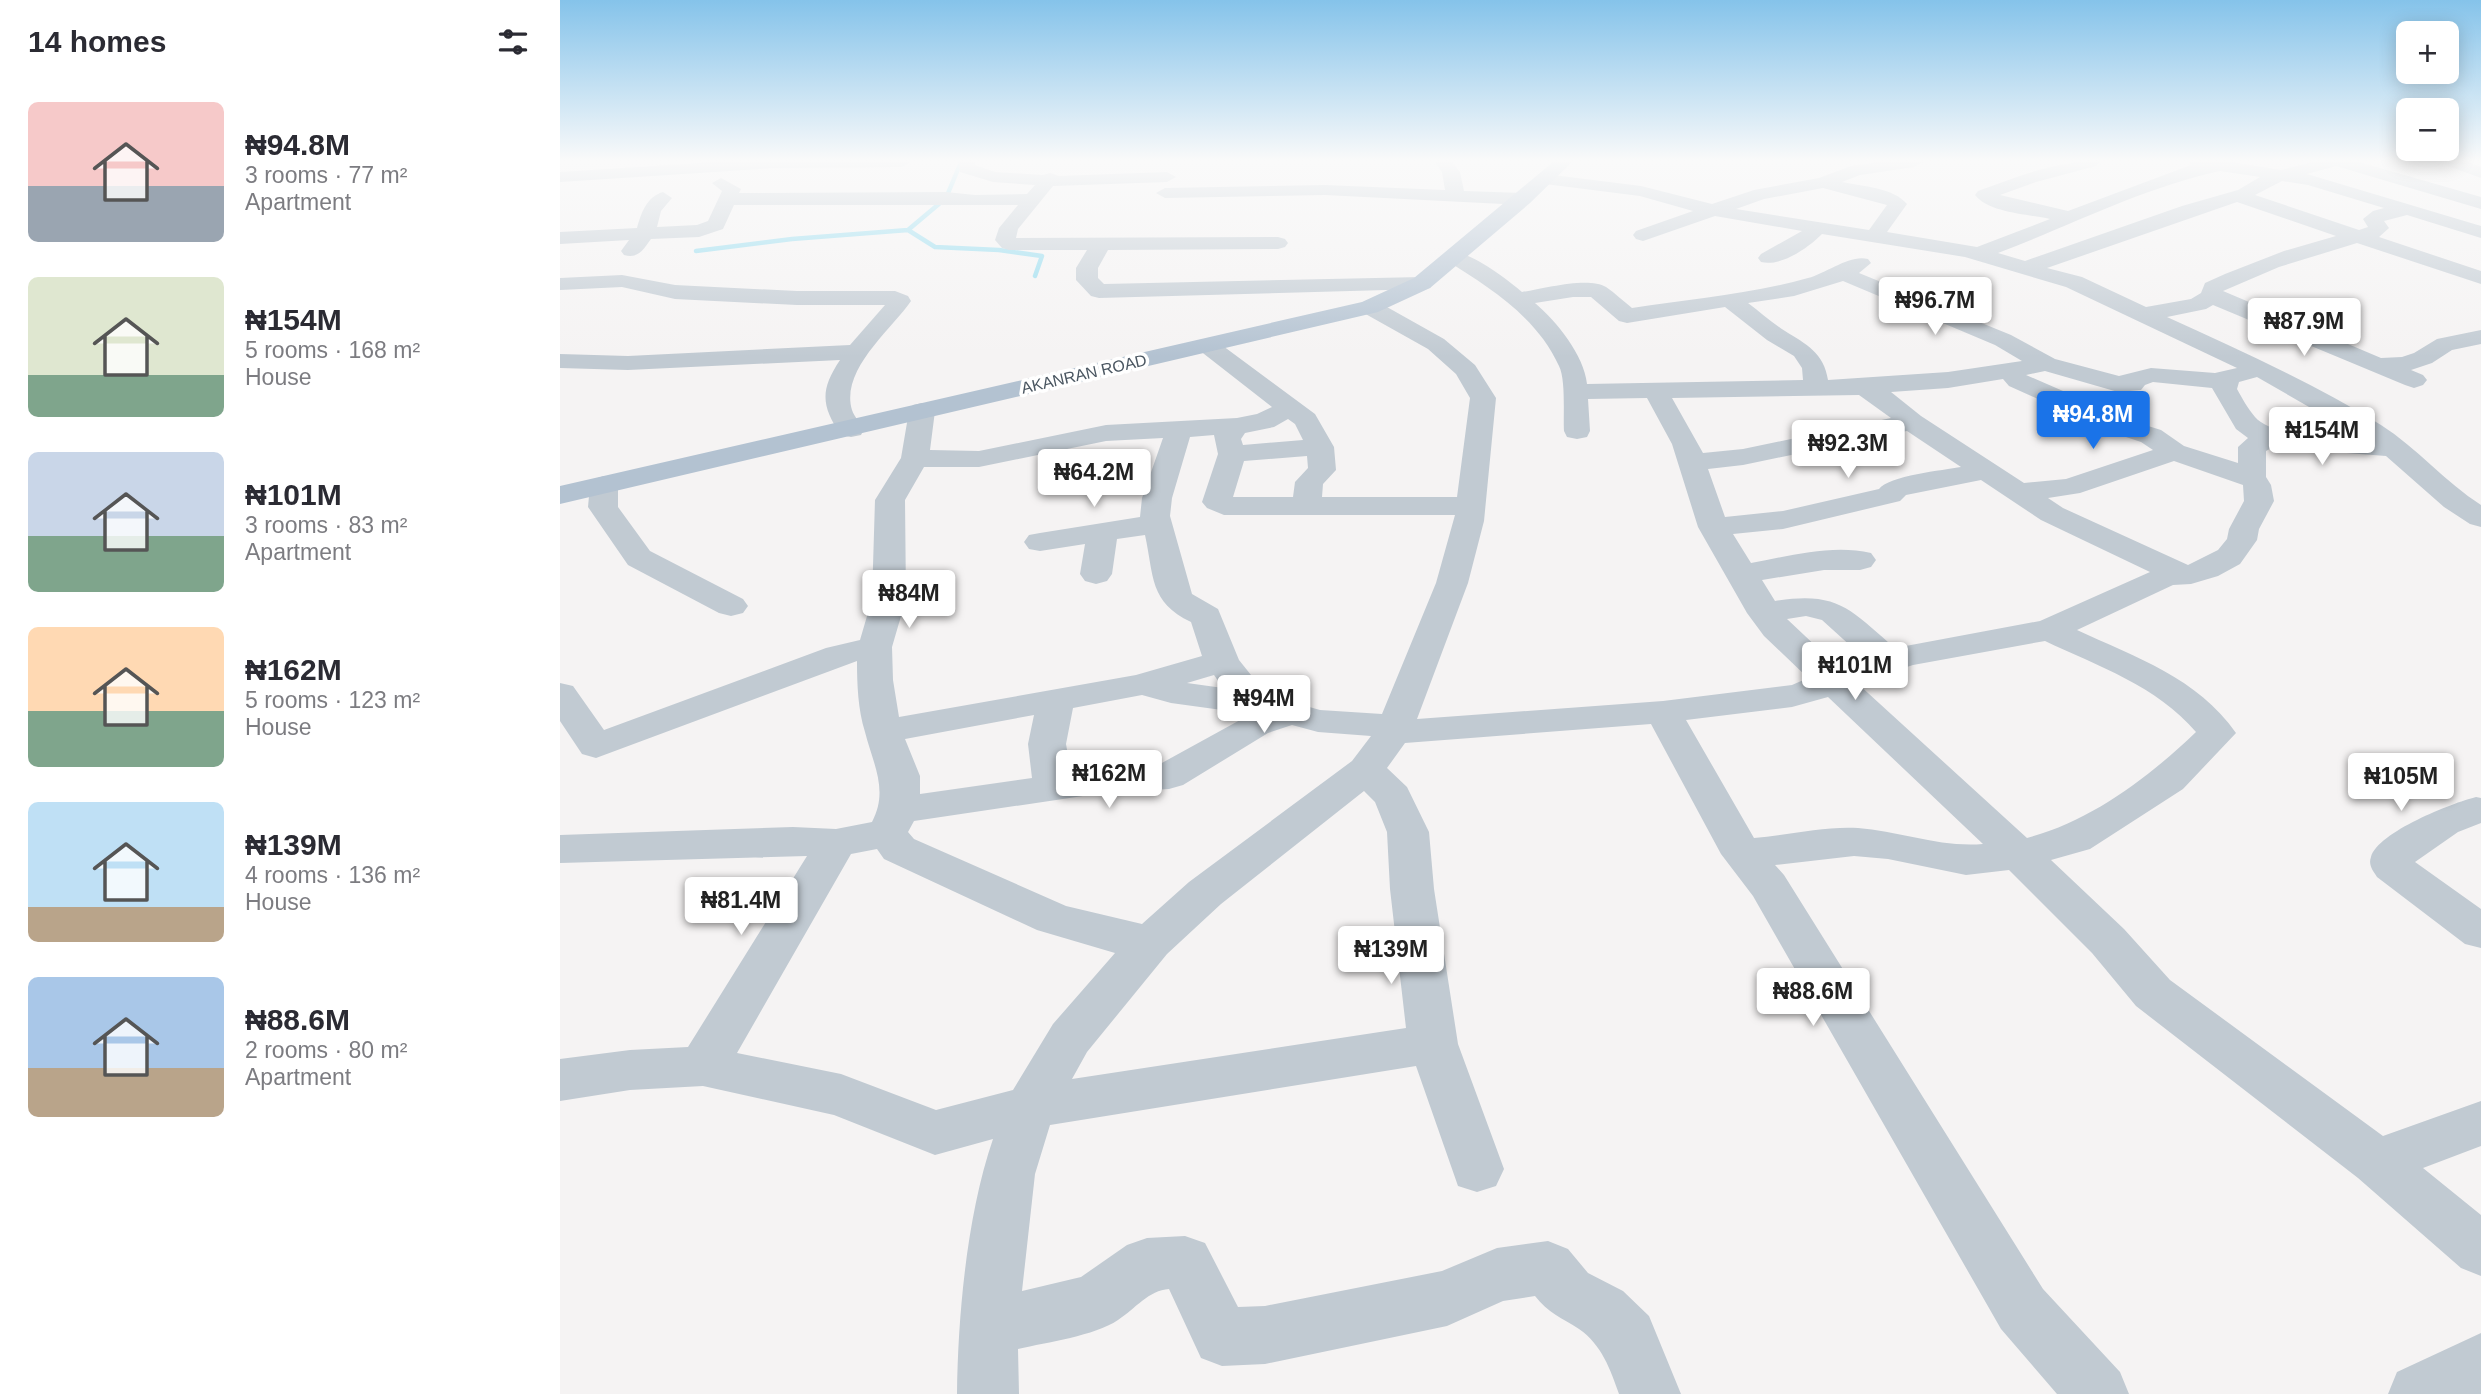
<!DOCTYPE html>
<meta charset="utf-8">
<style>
:root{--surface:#fff;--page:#f2f2f3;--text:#2b2b33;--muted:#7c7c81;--accent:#1a73e8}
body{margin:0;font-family:Helvetica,sans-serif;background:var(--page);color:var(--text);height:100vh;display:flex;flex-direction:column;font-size:26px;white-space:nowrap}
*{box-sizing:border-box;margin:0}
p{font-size:23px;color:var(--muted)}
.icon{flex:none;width:38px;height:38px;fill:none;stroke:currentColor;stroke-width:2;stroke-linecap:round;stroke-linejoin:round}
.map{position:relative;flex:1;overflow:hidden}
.sheet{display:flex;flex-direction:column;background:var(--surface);width:560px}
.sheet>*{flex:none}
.controls{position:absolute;left:1836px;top:21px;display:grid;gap:14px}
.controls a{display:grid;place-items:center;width:63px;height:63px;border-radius:10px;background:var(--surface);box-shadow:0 4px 18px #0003;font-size:35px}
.price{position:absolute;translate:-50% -60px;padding:0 16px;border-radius:7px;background:#fff;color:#222;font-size:23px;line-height:46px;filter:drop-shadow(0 2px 4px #0008)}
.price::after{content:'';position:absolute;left:50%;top:42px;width:21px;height:16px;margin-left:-10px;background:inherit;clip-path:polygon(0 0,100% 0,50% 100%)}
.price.current{background:var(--accent);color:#fff}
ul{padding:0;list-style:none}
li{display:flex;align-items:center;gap:21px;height:175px;padding:0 28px}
li span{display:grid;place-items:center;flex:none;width:196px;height:140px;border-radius:10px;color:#555}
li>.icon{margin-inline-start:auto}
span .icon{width:84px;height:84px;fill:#fffc;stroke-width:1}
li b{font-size:30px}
h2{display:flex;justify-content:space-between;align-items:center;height:84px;padding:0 28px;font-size:30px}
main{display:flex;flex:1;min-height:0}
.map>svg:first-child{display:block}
</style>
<main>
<section class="sheet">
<h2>14 homes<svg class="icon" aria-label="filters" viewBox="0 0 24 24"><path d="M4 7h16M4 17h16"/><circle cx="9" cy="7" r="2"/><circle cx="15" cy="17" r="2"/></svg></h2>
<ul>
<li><span style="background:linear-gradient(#f6c9c9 60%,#9aa5b1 0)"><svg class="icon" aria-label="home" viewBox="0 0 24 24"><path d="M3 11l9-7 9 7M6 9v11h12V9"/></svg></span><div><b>₦94.8M</b><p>3 rooms · 77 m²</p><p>Apartment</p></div></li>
<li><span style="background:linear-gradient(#dfe7d0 70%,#7fa58c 0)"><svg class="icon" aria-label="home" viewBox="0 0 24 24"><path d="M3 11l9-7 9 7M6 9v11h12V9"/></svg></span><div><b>₦154M</b><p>5 rooms · 168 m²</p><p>House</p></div></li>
<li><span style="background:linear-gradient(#c9d6e8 60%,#7fa58c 0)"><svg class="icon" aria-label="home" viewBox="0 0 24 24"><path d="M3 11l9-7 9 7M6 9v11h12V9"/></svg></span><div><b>₦101M</b><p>3 rooms · 83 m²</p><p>Apartment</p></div></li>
<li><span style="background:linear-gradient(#ffd9b3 60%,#7fa58c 0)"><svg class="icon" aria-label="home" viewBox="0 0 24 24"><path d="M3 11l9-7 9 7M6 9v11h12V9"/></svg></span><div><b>₦162M</b><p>5 rooms · 123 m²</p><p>House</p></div></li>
<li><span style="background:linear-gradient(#bfe0f5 75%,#b9a48a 0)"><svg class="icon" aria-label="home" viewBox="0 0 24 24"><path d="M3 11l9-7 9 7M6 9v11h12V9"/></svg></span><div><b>₦139M</b><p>4 rooms · 136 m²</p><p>House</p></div></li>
<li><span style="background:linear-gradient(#a9c7e8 65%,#b9a48a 0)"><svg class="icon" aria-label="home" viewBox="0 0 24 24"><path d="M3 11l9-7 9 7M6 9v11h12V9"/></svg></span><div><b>₦88.6M</b><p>2 rooms · 80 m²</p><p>Apartment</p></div></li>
</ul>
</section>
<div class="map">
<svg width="1921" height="1394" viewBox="0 0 1921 1394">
<rect width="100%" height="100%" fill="#f5f3f3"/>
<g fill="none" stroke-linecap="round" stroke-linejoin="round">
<path stroke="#90daee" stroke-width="4.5" d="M 348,230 L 375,247 L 439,250 L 482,256 L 475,276
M 136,251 L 232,239 L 348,230 L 386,198 L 401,162"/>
<path fill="#c1cad2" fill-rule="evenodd" d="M 155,162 L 351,162 L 342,167 L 215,168 L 0,182 L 0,172 Z
M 399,162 L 415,162 L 415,165 L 435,172 L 483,175 L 490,173 L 499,176 L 607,172 L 616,177 L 607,182 L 493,186 L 458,229 L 456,238 L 718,237 L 725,239 L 728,243 L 725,247 L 718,249 L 548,250 L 538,268 L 538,278 L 544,284 L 862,277 L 870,278 L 873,283 L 870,288 L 862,289 L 539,298 L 531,296 L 516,280 L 516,268 L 527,250 L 449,250 L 442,248 L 435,240 L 439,228 L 458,205 L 174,205 L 163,229 L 139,237 L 91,239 C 83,250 78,259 64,255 L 61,251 L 69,240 L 0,244 L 0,232 L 77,228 C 81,214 86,197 103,192 L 112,198 L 101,211 L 97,227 L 137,225 L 148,221 L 162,191 L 152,183 L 161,178 L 181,189 L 179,193 L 386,192 L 415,195 L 467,194 L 475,185 L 433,182 L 400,172 Z
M 875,162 L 892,162 L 900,172 L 904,191 L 963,193 L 972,199 L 963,205 L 765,195 L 605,198 L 596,193 L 605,188 L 765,185 L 885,190 L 882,172 Z
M 1319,162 L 1363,162 L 1354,167 L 1300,175 L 1282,182 C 1302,186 1334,188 1347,204 L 1327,232 L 1417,247 L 1490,219 C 1468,214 1429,213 1415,195 L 1418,191 C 1457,177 1497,160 1539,162 L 1536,166 L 1476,182 L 1440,195 L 1508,211 L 1631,165 L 1629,162 L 1672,162 L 1721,170 L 1752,162 L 1799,162 L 1921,197 L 1921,209 L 1776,166 L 1747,174 L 1921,226 L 1921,238 L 1847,215 L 1824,221 L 1829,228 L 1819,237 L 1921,271 L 1921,284 L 1797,243 L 1719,267 L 1663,291 L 1821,358 L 1842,357 L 1854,353 L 1877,339 L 1921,330 L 1921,344 L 1892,350 L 1872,363 L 1851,370 L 1863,375 L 1867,380 L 1863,385 L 1854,388 L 1845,385 L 1653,305 L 1646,309 L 1607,317 C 1679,350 1753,383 1821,425 C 1857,448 1885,482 1921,505 L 1921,527 L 1910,524 L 1884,507 L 1826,456 L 1734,449 L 1717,445 L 1706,451 L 1706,477 L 1711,485 L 1714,501 L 1699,529 L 1697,540 L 1680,564 L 1658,576 L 1631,584 L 1613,585 L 1517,630 C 1575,657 1638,678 1676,733 L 1623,789 L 1530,849 L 1491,860 L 1564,929 L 1610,980 L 1823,1136 L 1921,1101 L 1921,1146 L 1863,1168 L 1921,1215 L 1921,1276 L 1901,1268 L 1798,1178 L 1576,1006 L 1532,953 L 1449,870 L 1406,875 L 1328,859 L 1294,856 L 1215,865 L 1224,875 L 1483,1289 L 1560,1372 L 1569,1394 L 1497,1394 L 1441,1329 L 1193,896 L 1161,854 L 1091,724 L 845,743 L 827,768 L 847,787 L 869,832 L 874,889 L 898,1044 L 944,1169 L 936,1186 L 917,1192 L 898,1186 L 856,1066 L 490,1125 L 475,1174 L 462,1291 L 521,1277 L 567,1245 L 587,1238 L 625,1236 L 645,1243 L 678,1307 L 705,1306 L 882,1271 L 937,1248 L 988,1241 L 1008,1249 L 1028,1273 L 1063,1291 L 1089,1316 L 1121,1394 L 1059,1394 C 1050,1369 1042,1345 1019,1329 C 1002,1318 988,1313 975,1296 L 943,1301 L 887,1326 L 705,1364 L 662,1366 L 641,1358 L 609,1289 C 589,1290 575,1309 558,1320 C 534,1336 488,1342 458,1349 L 459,1394 L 397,1394 C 398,1314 407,1215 433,1139 L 375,1155 L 274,1115 L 143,1086 L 70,1090 L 0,1101 L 0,1059 L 70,1050 L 128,1047 L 247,856 L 0,863 L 0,835 L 233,827 L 276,829 L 312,822 C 329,790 313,764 305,732 C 298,710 297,684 297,661 L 36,758 L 22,754 L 0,721 L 0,683 L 13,686 L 44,730 L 266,648 L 300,640 L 312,599 L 315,500 L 341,458 L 349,411 L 353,405 L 362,403 L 371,405 L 375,411 L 370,450 L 419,451 L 546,425 L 677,418 L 697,414 L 712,407 L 639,350 L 635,345 L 639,340 L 655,340 L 755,414 L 774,447 L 776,470 L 763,484 L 762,497 L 897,497 L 910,398 L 896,374 L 868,349 L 802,312 L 799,307 L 802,302 L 818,302 L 884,339 L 915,365 L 936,398 L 924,521 L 908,583 L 857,719 L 1103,701 L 1232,685 L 1248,678 L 1204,636 L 1187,613 L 1138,527 L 1112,444 L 1087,398 L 1028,399 L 1030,431 L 1027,437 L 1017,439 L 1007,437 L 1004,431 C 1003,415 1006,380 999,366 C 977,317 930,288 886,260 L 883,256 L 886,252 C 905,247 947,279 962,292 C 982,289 1028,276 1046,287 C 1055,293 1063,301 1072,308 C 1130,299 1191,294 1248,278 C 1267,273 1290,254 1308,259 L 1311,263 L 1299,273 L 1451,335 L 1495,359 L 1559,376 L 1591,368 L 1655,373 L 1677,368 L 1506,287 L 1405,257 L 1262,234 C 1248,248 1221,267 1201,262 L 1198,258 L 1201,254 L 1242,231 L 1155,216 L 1083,241 L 1076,239 L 1073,235 L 1076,231 L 1133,211 L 1080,196 L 985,184 L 976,179 L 985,174 L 1081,186 L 1152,204 L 1194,190 L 1259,178 L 1291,166 ZM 1660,171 L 1700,177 L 1678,190 L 1622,206 L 1465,261 L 1438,253 C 1512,225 1582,188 1660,171 ZM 1722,181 L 1748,185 L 1824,208 L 1813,211 L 1803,219 L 1808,227 L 1799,230 L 1695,195 ZM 1263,188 L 1327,205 L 1309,230 L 1176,209 L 1204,199 ZM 1677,202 L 1776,236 L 1724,251 L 1665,274 L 1645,283 L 1641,293 L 1631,299 L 1586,307 L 1522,277 L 1487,268 ZM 1283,281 L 1435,345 L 1462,361 L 1388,372 L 1268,380 C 1264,353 1246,344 1225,331 C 1212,323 1200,312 1188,303 L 1234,296 ZM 1013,297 L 1031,297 L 1059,321 L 1067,323 L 1165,307 L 1207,340 L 1234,356 L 1242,368 L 1243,380 L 1027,384 C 1024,355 997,322 975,303 ZM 1485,371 L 1558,392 L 1581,390 L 1585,385 L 1593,382 L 1652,388 L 1676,429 L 1688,438 L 1678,447 L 1678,463 L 1624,446 L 1601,430 L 1572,421 L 1466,375 ZM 1697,377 L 1803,438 C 1776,436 1713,438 1695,417 C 1688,409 1682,398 1677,389 L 1679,382 ZM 1443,379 L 1449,386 L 1554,433 L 1581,442 L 1593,450 L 1506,479 L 1464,483 L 1361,416 L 1331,392 L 1388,388 ZM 1299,395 L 1331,418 L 1183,449 L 1143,453 L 1112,398 ZM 728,419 L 735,424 L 743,440 L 683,445 L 681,439 L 685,433 L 714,427 ZM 1347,431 L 1401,467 C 1384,470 1328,476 1319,489 L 1223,511 L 1165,517 L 1148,469 L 1183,465 ZM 654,435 L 658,454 L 642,502 L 647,508 L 664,515 L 895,515 L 876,583 L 822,714 L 760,710 L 707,695 L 679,660 L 658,609 L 632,594 L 610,516 L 612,498 L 630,437 ZM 603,438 L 582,498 L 580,517 L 480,533 L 469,535 L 464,542 L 469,549 L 480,551 L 525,544 L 520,574 L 525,581 L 536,584 L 547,581 L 552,574 L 557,539 L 585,535 C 594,576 589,602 631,622 L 642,656 L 576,675 L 339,717 L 333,680 L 332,647 L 346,599 L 345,500 L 364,467 L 419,467 L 546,441 ZM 747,456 L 748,468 L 735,482 L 733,497 L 673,497 L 684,461 ZM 1614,461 L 1683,485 L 1684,501 L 1669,529 L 1667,539 L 1658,550 L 1628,565 L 1503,508 L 1488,498 L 1520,493 ZM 1421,480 L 1481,520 L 1590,572 L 1480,621 L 1335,648 C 1290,610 1279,591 1215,601 L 1202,580 L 1264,570 L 1300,570 L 1311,567 L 1316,560 L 1311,553 C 1272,544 1230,556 1191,563 L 1173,534 L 1223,529 L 1340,501 L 1346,495 ZM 1246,616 L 1262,620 L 1304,658 L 1277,666 L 1227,619 ZM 1485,641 C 1538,666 1597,686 1636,732 C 1588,778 1531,821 1467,838 L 1297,683 L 1353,665 ZM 654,675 L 663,688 L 627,683 ZM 582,695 L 611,703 L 691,714 L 600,764 L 511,772 L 506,744 L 513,708 ZM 1268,697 L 1423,844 C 1382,848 1339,831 1298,828 C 1265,826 1228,835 1194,838 L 1126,720 L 1232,707 ZM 474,715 L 468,744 L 472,778 L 360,794 L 360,776 L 345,739 ZM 732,725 L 758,732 L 811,736 L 792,761 L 629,882 L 582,924 L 506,906 L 354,839 L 348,832 L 354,821 L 543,793 L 609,789 L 623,785 L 708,733 ZM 804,791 L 815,802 L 827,832 L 830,889 L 846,1028 L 512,1079 L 527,1052 L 607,954 L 661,904 ZM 317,849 L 324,859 L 477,930 L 555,953 L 493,1024 L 453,1090 L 376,1110 L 281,1074 L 177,1053 L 291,854 Z
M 1885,162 L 1908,162 L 1921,167 L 1921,178 L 1888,166 Z
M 62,275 L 115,285 L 237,291 L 335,291 L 348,296 L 351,301 C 331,330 280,370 292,410 C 294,417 301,423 304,429 L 301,435 L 291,437 L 281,435 C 261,406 260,390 280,360 L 68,370 L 0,368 L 0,354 L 68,356 L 290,345 L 325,305 L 237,305 L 115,299 L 62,287 L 0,290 L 0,278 Z
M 44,476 L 54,479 L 58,485 L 58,507 L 90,551 L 183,599 L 188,606 L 183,613 L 171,616 L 159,613 L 68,565 L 28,507 L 30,485 L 34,479 Z
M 1916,797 L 1921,798 L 1921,823 L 1898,832 L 1855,862 L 1921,909 L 1921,948 L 1905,944 L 1817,877 C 1813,871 1808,865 1811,857 C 1818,832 1892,803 1916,797 Z
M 1921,1333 L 1921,1394 L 1828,1394 L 1837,1372 Z"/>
<path fill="#b3c2d1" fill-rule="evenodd" d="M 993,162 L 1012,162 L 970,203 L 870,288 L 818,312 L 0,504 L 0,486 L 802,302 L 854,278 Z"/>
</g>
<linearGradient id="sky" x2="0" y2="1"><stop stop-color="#85c3ea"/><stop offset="0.45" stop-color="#fafafa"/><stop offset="1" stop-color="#fafafa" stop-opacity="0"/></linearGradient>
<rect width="1921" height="357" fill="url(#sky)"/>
<g text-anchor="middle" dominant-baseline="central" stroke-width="7" stroke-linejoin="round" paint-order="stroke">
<g font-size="16" fill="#4a5661" stroke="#fff">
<text transform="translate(524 374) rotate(-13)">AKANRAN ROAD</text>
</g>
</g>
</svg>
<div class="controls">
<a>+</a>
<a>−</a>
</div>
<b class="price" style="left:1375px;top:337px">₦96.7M</b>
<b class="price" style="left:1744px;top:358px">₦87.9M</b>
<b class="price current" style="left:1533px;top:451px">₦94.8M</b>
<b class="price" style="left:1762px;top:467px">₦154M</b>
<b class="price" style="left:1288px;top:480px">₦92.3M</b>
<b class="price" style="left:534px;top:509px">₦64.2M</b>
<b class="price" style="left:349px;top:630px">₦84M</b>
<b class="price" style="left:1295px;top:702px">₦101M</b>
<b class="price" style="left:704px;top:735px">₦94M</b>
<b class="price" style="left:549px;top:810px">₦162M</b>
<b class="price" style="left:1841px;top:813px">₦105M</b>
<b class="price" style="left:181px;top:937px">₦81.4M</b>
<b class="price" style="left:831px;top:986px">₦139M</b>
<b class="price" style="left:1253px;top:1028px">₦88.6M</b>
</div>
</main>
